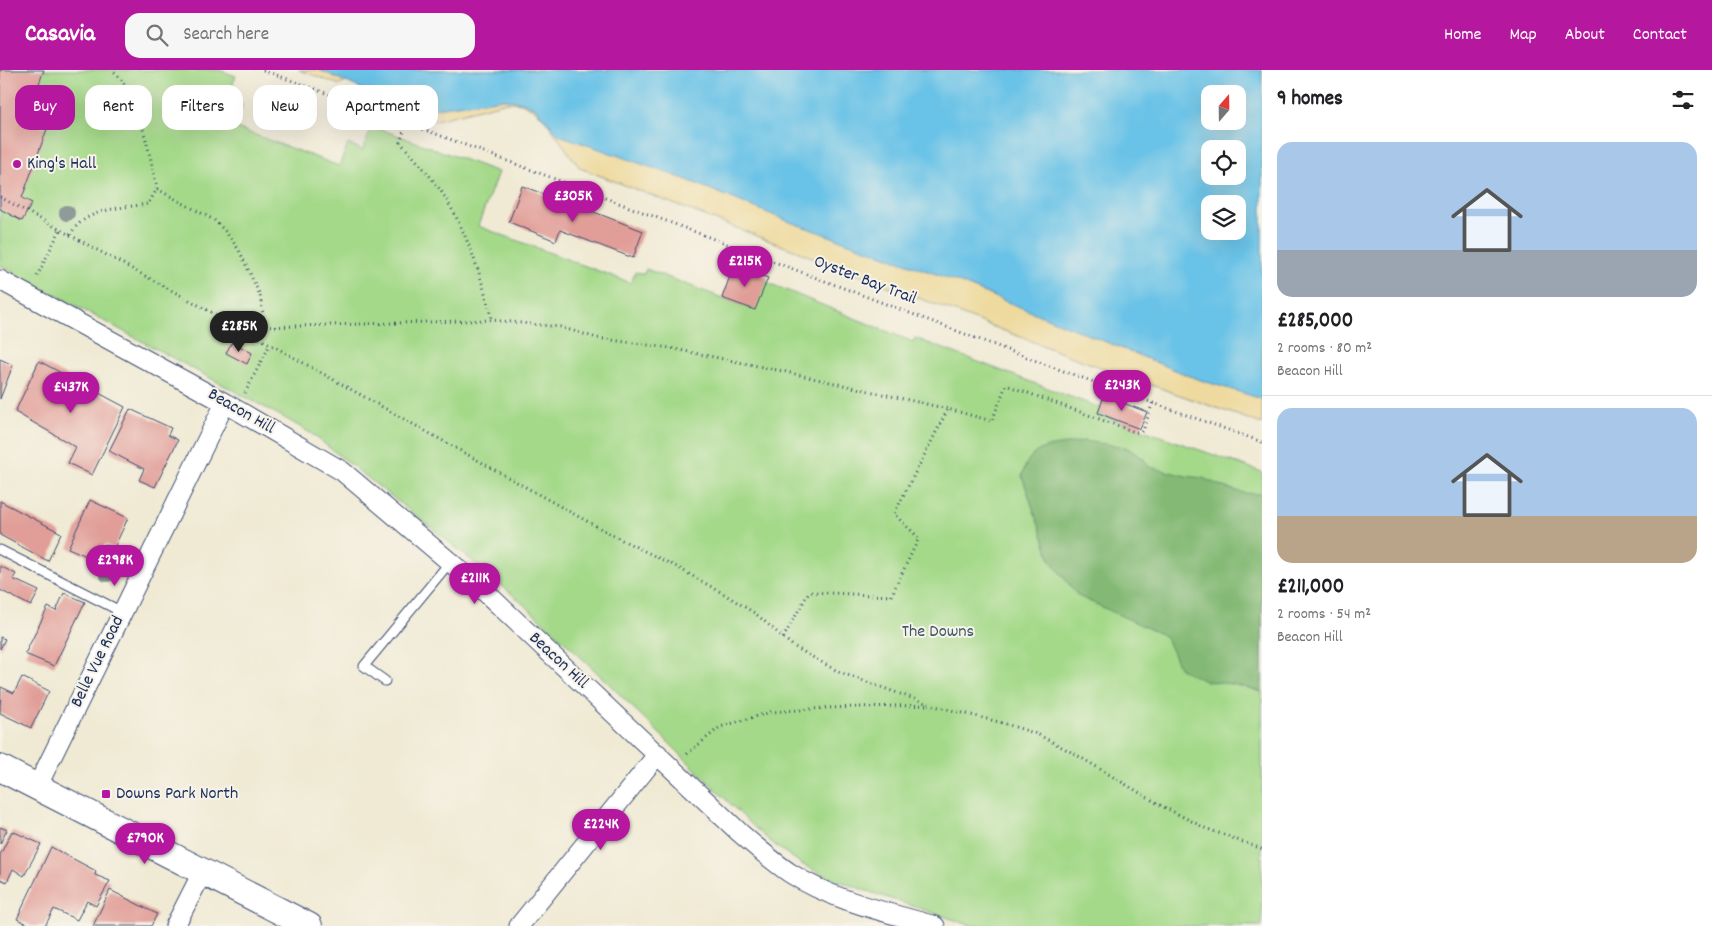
<!DOCTYPE html>
<meta charset="utf-8">
<style>
:root{--surface:#fff;--page:#f6f6f6;--text:#202124;--muted:#757577;--line:#e0e0e0;--accent:#b5179e}
body{margin:0;font-family:Dekko,sans-serif;background:var(--page);color:var(--text);height:100vh;display:flex;flex-direction:column;font-size:19px;white-space:nowrap}
*{box-sizing:border-box;margin:0}
p{font-size:16px;color:var(--muted)}
.icon{flex:none;width:28px;height:28px;fill:none;stroke:currentColor;stroke-width:2;stroke-linecap:round;stroke-linejoin:round}
.map{position:relative;flex:1;overflow:hidden}
.sheet{display:flex;flex-direction:column;background:var(--surface);width:450px}
.sheet>*{flex:none}
.hud{position:absolute;left:15px;top:15px;width:475px;height:45px;display:flex;gap:10px}
.needle{width:32px;rotate:20deg}
.controls{position:absolute;left:1201px;top:15px;display:grid;gap:10px}
.controls a{display:grid;place-items:center;width:45px;height:45px;border-radius:10px;background:var(--surface);box-shadow:0 5px 20px #0002;font-size:25px}
.price{position:absolute;translate:-50% -42px;padding:0 11px;border-radius:18px;background:var(--accent);color:#fff;font-size:16px;line-height:32px;filter:drop-shadow(0 1px 2px #0008)}
.price::after{content:'';position:absolute;left:50%;top:30px;width:15px;height:11px;margin-left:-8px;background:inherit;clip-path:polygon(0 0,100% 0,50% 100%)}
.price.current{background:#222;color:#fff}
ul{padding:0;list-style:none}
li{display:grid;align-content:center;gap:10px;height:265px;padding:0 15px}
li+li{border-top:1px solid var(--line)}
li span{display:grid;place-items:center;height:155px;border-radius:15px;color:#555}
li>.icon{margin-inline-start:auto}
span .icon{width:90px;height:90px;fill:#fffc;stroke-width:1}
li b{font-size:21px}
h2{display:flex;justify-content:space-between;align-items:center;height:60px;padding:0 15px;font-size:21px}
.chip{padding:0 18px;border-radius:15px;background:var(--surface);box-shadow:0 5px 20px #0002;font-size:18px;line-height:45px}
.chip.current{background:var(--accent);color:#fff}
header{display:flex;align-items:center;gap:30px;box-sizing:border-box;height:70px;padding:0 25px;background:var(--accent);color:#fff}
header strong{font-size:24px}
nav{display:flex;gap:28px;margin-inline-start:auto;font-size:18px}
.search{width:350px;height:45px;background:var(--page);display:flex;align-items:center;gap:12px;box-sizing:border-box;padding:0 18px;border-radius:15px;color:var(--muted);font-size:19px}
main{display:flex;flex:1;min-height:0}
.map>svg:first-child{display:block}
</style>
<header>
<strong>Casavia</strong>
<div class="search"><svg class="icon" aria-label="search" viewBox="0 0 24 24"><circle cx="10" cy="10" r="6"/><path d="M15 15l6 6"/></svg>Search here</div>
<nav><a>Home</a><a>Map</a><a>About</a><a>Contact</a></nav>
</header>
<main>
<div class="map">
<svg width="1262" height="856" viewBox="0 0 1262 856">
<rect width="100%" height="100%" fill="#f7f3e8"/>
<filter id="ink" filterUnits="userSpaceOnUse"><feTurbulence type="fractalNoise" baseFrequency=".02" numOctaves="2"/><feDisplacementMap in="SourceGraphic" scale="10" xChannelSelector="R" yChannelSelector="G"/><feConvolveMatrix kernelMatrix="1 2 1 2 8 2 1 2 1" color-interpolation-filters="sRGB"/></filter>
<filter id="wash" filterUnits="userSpaceOnUse"><feTurbulence type="fractalNoise" baseFrequency=".0096" numOctaves="4" result="noise"/><feDisplacementMap in="SourceGraphic" scale="20" xChannelSelector="R" yChannelSelector="G"/><feGaussianBlur stdDeviation="1.12" result="paint"/><feColorMatrix in="noise" values="0 0 0 0 0 0 0 0 0 0 0 0 0 0 0 0 0 1.4 0 .05"/><feComposite in="paint" operator="in"/></filter>
<g filter="url(#wash)">
<rect width="100%" height="100%" fill="#f0ead4"/>
<path fill="#a4d989" stroke="#608474" d="M 0,0 L 219,0 L 236,6 L 227,29 L 242,35 L 234,57 L 339,96 L 348,74 L 363,80 L 372,56 L 498,102 L 478,156 L 631,213 L 635,202 L 644,204 L 646,199 L 754,240 L 766,212 L 913,272 L 915,268 L 1100,338 L 1098,344 L 1262,402 L 1262,856 L 973,856 L 867,821 L 831,808 L 803,795 L 776,776 L 756,759 C 681,686 608,610 530,540 C 460,478 385,422 312,364 L 290,351 L 0,195 Z"/>
<path fill="#83b975" stroke="#4f746a" d="M 1084,371 L 1126,377 L 1143,388 L 1149,397 L 1186,406 L 1203,408 L 1221,416 L 1244,423 L 1262,424 L 1262,622 L 1232,614 L 1205,611 L 1180,599 L 1165,566 L 1078,526 L 1051,491 L 1022,406 C 1031,370 1056,378 1084,371 Z"/>
<path fill="#eeda9e" stroke="#84847e" d="M 299,0 L 542,0 L 1262,267 L 1262,354 L 1075,288 L 580,98 L 543,47 L 533,39 L 521,33 L 507,32 L 436,50 L 398,36 L 390,18 L 356,7 L 340,15 Z"/>
<path fill="#69c2e7" stroke="#4278a2" fill-rule="evenodd" d="M 319,0 L 1262,0 L 1262,329 L 1197,309 L 958,212 L 790,152 L 687,110 L 559,65 L 535,38 L 522,32 L 504,29 L 412,41 ZM 1210,24 L 1238,24 L 1238,51 L 1210,51 ZM 1210,79 L 1238,79 L 1238,106 L 1210,106 ZM 1210,134 L 1238,134 L 1238,161 L 1210,161 Z"/>
<g id="blocks">
<path fill="#e19e98" d="M 0,0 L 44,0 L 33,30 L 28,28 L 24,39 L 39,44 L 35,55 L 47,59 L 22,128 L 32,133 L 22,151 L 0,139 Z
M 522,116 L 549,126 L 547,131 L 573,141 L 576,135 L 643,161 L 633,188 L 560,160 L 556,171 L 509,152 Z
M 734,195 L 768,208 L 755,240 L 722,228 Z
M 232,272 L 252,283 L 247,294 L 226,283 Z
M 0,289 L 13,295 L 0,329 Z
M 39,291 L 125,337 L 92,405 L 68,393 L 76,377 L 15,342 Z
M 1104,326 L 1147,342 L 1140,359 L 1098,343 Z
M 130,339 L 171,358 L 168,365 L 178,370 L 155,417 L 139,410 L 144,399 L 109,381 Z
M 90,430 L 128,448 L 114,478 L 105,474 L 96,490 L 68,478 Z
M 0,431 L 61,463 L 48,491 L 0,465 Z
M 0,496 L 16,504 L 13,509 L 39,521 L 31,536 L 0,520 Z
M 64,523 L 85,532 L 54,596 L 25,584 L 48,537 L 56,541 Z
M 0,567 L 5,569 L 0,579 Z
M 22,607 L 49,621 L 31,658 L 0,643 L 1,617 L 14,623 Z
M 0,757 L 7,760 L 0,774 Z
M 12,761 L 41,774 L 24,806 L 13,799 L 7,812 L 0,809 L 0,785 Z
M 51,777 L 96,801 L 95,805 L 110,811 L 96,836 L 87,831 L 77,850 L 54,839 L 45,856 L 32,856 L 17,849 Z
M 110,820 L 157,844 L 151,856 L 93,856 Z"/>
</g>
</g>
<g filter="url(#ink)">
<use href="#blocks" fill-opacity="0" stroke="#3b4b70" stroke-width="1"/>
<g fill="none" stroke-linecap="round" stroke-linejoin="round">
<defs>
<path id="lane" d="M 0,480 L 122,542
M 385,611 L 364,596 L 450,492"/>
<path id="street" d="M 0,210 L 225,333 L 342,401 L 482,519 L 739,762 C 755,776 772,791 790,803 C 833,831 887,842 935,856
M 37,717 L 225,333
M 175,856 L 203,801
M 519,856 L 658,684"/>
<path id="secondary" d="M 0,698 L 309,856"/>
</defs>
<use href="#lane" stroke="#3b4b70" stroke-width="11"/>
<use href="#street" stroke="#3b4b70" stroke-width="21"/>
<use href="#secondary" stroke="#3b4b70" stroke-width="28"/>
<path stroke="#3b4b70" stroke-width="3" stroke-dasharray="1 4" stroke-linecap="butt" d="M 263,0 L 407,53 L 1055,298 L 1262,372
M 407,53 L 400,72 C 417,91 435,110 448,132 C 469,169 482,208 492,250
M 157,119 L 214,150 L 226,162 L 239,180 L 260,225 L 265,257 L 259,268
M 0,127 L 259,268 L 572,443 L 622,470 L 675,496 L 724,524 L 756,544 L 793,576 L 839,602 L 931,635 L 1003,653 L 1037,664 L 1075,684 L 1160,735 L 1205,758 L 1262,779
M 70,165 C 85,138 121,138 148,134 L 157,119 C 151,88 137,19 112,0
M 37,206 L 60,160
M 265,257 L 492,250 L 560,257 L 597,268 L 670,278 L 782,301 L 948,339 L 992,351 L 1006,315 L 1135,362 L 1141,362 L 1144,358 L 1153,332
M 245,323 L 270,274
M 783,568 L 809,522 L 891,526 L 919,468 L 894,444 L 948,339
M 687,684 L 720,657 L 771,642 L 826,638 L 929,635"/>
<use href="#lane" stroke="#fff" stroke-width="9"/>
<use href="#street" stroke="#fff" stroke-width="19"/>
<use href="#secondary" stroke="#fff" stroke-width="26"/>
</g>
<g fill="#8e9b99">
<circle cx="67" cy="143" r="8"/>
<circle cx="107" cy="504" r="8"/>
</g>
</g>
<g fill="#b5179e" stroke="#f7f3e8" stroke-width="2">
<circle cx="17" cy="94" r="5"/>
<rect x="101" y="719" width="10" height="10" rx="2.5"/>
</g>
<g text-anchor="middle" dominant-baseline="central" stroke-width="4" stroke-linejoin="round" paint-order="stroke">
<g font-size="18" fill="#1b2f5e" stroke="#f7f3e8" text-anchor="start">
<text x="27" y="94">King's Hall</text>
<text x="116" y="724">Downs Park North</text>
</g>
<g font-size="18" fill="#1b2f5e" stroke="#f7f3e8">
<text transform="translate(865 211) rotate(21)">Oyster Bay Trail</text>
<text transform="translate(241 342) rotate(30)">Beacon Hill</text>
<text transform="translate(558 591) rotate(43)">Beacon Hill</text>
<text transform="translate(98 592) rotate(-64)">Belle Vue Road</text>
</g>
<g font-size="18" fill="#3d5a69" stroke="#f7f3e8">
<text x="938" y="562">The Downs</text>
</g>
</g>
</svg>
<div class="controls">
<a><svg class="needle" viewBox="-14 -14 28 28"><path d="M0-13l5 13h-10z" fill="#e53935"/><path d="M0 13l5-13h-10z" fill="#757577"/></svg></a>
<a><svg class="icon" aria-label="locate" viewBox="0 0 24 24"><circle cx="12" cy="12" r="6"/><path d="M12 2v4M12 18v4M2 12h4M18 12h4"/></svg></a>
<a><svg class="icon" aria-label="layers" viewBox="0 0 24 24"><path d="M12 4l9 5-9 5-9-5zM3 14l9 5 9-5"/></svg></a>
</div>
<b class="price" style="left:573px;top:153px">£305K</b>
<b class="price" style="left:745px;top:218px">£215K</b>
<b class="price current" style="left:239px;top:283px">£285K</b>
<b class="price" style="left:1122px;top:342px">£243K</b>
<b class="price" style="left:71px;top:344px">£437K</b>
<b class="price" style="left:115px;top:517px">£298K</b>
<b class="price" style="left:475px;top:535px">£211K</b>
<b class="price" style="left:601px;top:781px">£224K</b>
<b class="price" style="left:145px;top:795px">£790K</b>
<div class="hud">
<a class="chip current">Buy</a>
<a class="chip">Rent</a>
<a class="chip">Filters</a>
<a class="chip">New</a>
<a class="chip">Apartment</a>
</div>
</div>
<section class="sheet">
<h2>9 homes<svg class="icon" aria-label="filters" viewBox="0 0 24 24"><path d="M4 7h16M4 17h16"/><circle cx="9" cy="7" r="2"/><circle cx="15" cy="17" r="2"/></svg></h2>
<ul>
<li><span style="background:linear-gradient(#a9c7e8 70%,#9aa5b1 0)"><svg class="icon" aria-label="home" viewBox="0 0 24 24"><path d="M3 11l9-7 9 7M6 9v11h12V9"/></svg></span><div><b>£285,000</b><p>2 rooms · 80 m²</p><p>Beacon Hill</p></div></li>
<li><span style="background:linear-gradient(#a9c7e8 70%,#b9a48a 0)"><svg class="icon" aria-label="home" viewBox="0 0 24 24"><path d="M3 11l9-7 9 7M6 9v11h12V9"/></svg></span><div><b>£211,000</b><p>2 rooms · 54 m²</p><p>Beacon Hill</p></div></li>
</ul>
</section>
</main>
